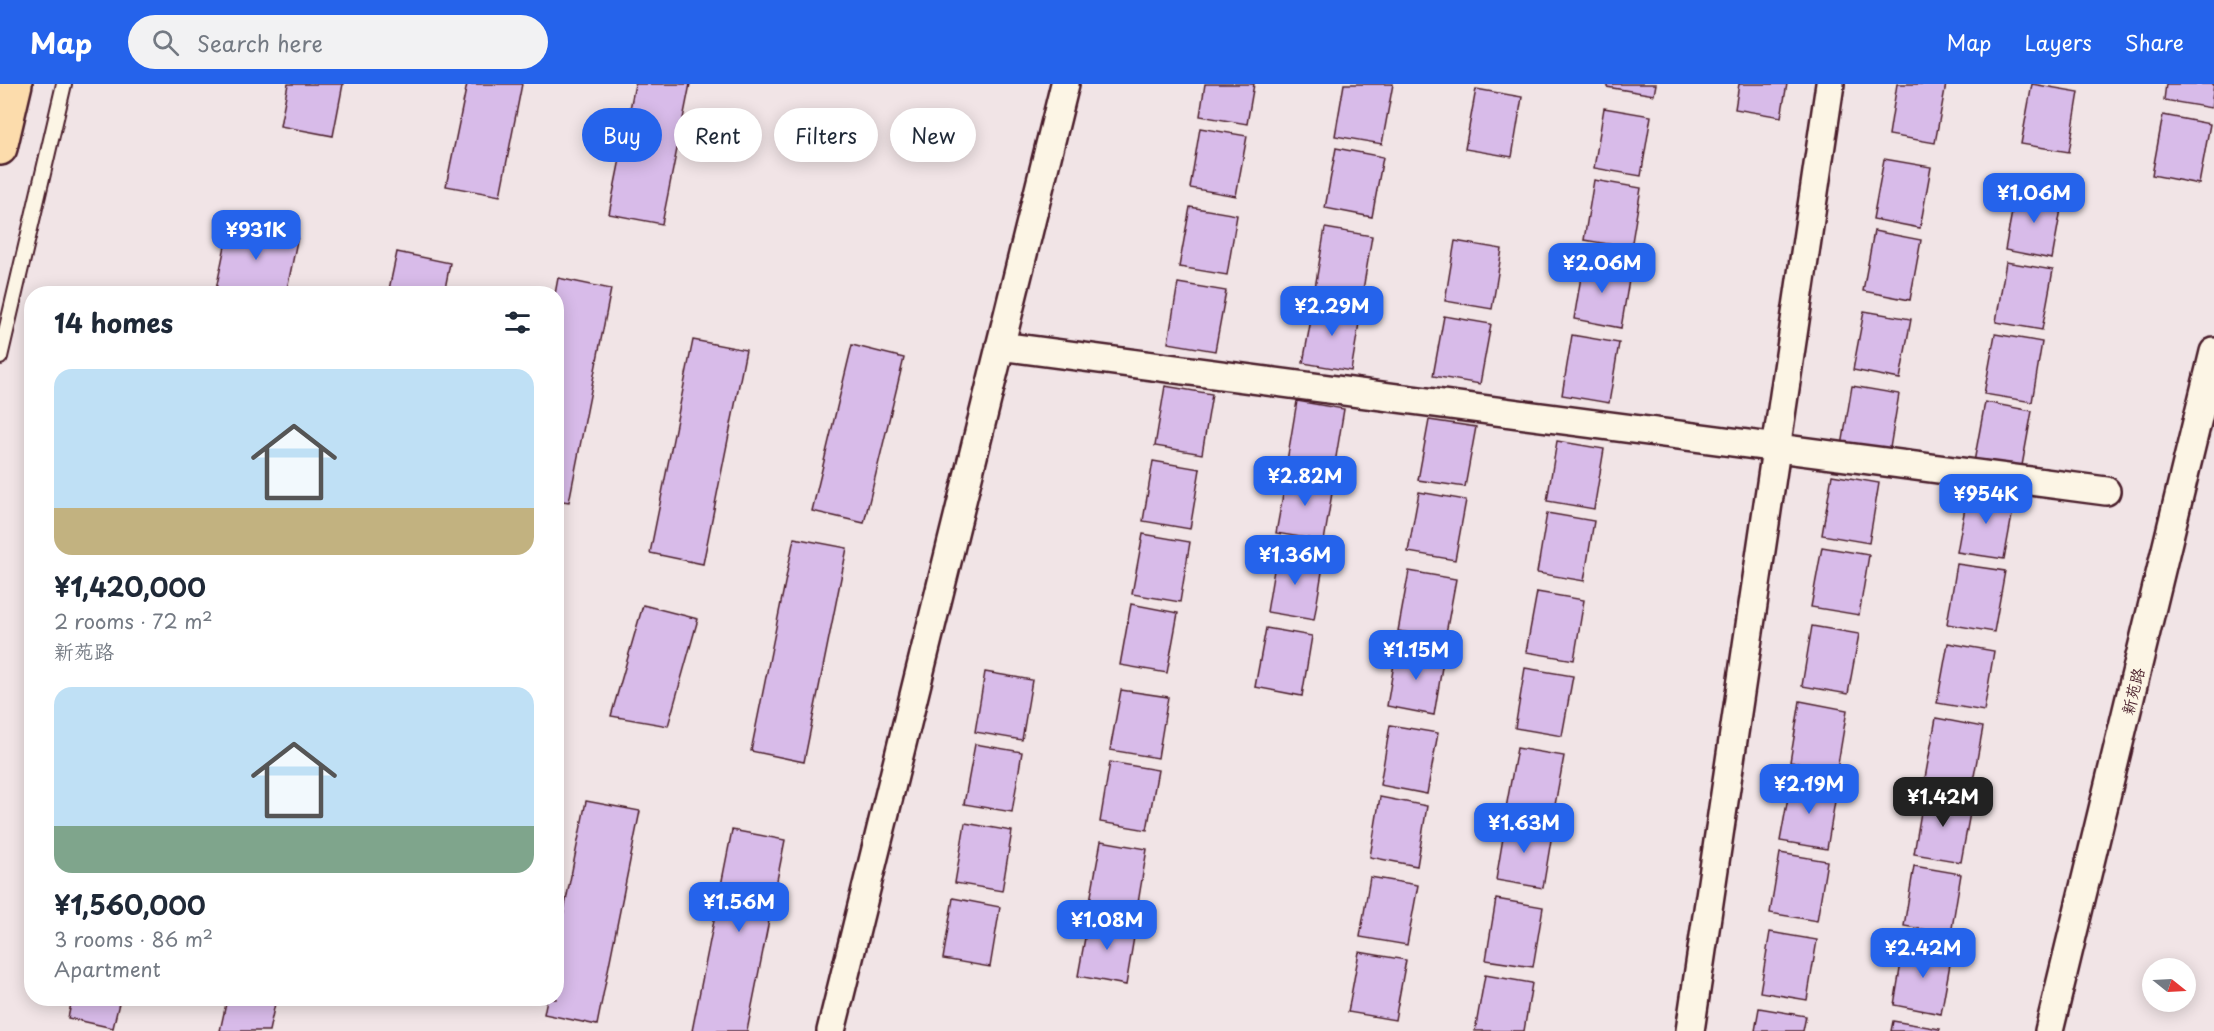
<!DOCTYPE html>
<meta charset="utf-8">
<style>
:root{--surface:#fff;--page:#f2f2f3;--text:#1f2937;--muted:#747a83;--accent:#2563eb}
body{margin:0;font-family:"Playpen Sans","LXGW WenKai TC",sans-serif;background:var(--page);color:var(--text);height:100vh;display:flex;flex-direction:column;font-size:22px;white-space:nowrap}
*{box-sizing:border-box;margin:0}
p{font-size:20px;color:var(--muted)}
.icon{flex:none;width:33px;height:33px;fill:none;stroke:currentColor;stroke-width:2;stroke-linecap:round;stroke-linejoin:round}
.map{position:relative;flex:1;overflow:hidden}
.drawer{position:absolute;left:24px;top:202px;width:540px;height:720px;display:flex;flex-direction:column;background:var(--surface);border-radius:24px;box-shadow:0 3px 15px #0003}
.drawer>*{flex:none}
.top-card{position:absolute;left:582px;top:24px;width:570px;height:54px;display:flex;gap:12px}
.needle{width:39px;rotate:108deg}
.tools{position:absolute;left:2142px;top:874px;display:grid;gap:12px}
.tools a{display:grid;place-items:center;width:54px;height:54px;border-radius:50%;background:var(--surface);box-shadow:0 3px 15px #0003;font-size:30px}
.price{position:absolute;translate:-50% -51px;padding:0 14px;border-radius:12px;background:var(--accent);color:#fff;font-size:20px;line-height:39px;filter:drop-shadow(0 2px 3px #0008)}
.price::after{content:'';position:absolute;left:50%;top:36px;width:18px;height:14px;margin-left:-9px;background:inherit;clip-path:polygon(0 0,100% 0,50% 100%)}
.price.on{background:#222;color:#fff}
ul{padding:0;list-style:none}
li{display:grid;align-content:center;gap:12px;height:318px;padding:0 30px}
li span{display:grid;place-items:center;height:186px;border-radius:18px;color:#555}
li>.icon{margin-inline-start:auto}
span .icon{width:108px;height:108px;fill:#fffc;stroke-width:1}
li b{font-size:26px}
h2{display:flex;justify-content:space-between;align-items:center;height:72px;padding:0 30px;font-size:26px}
.tag{padding:0 21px;border-radius:27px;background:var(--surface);box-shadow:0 3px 15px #0003;font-size:21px;line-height:54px}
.tag.on{background:var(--accent);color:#fff}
header{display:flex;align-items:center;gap:36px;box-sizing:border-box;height:84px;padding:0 30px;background:var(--accent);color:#fff}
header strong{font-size:28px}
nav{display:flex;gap:33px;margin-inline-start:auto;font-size:21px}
.search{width:420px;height:54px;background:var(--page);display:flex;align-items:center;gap:15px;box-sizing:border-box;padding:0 21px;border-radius:33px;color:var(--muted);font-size:22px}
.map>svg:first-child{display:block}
</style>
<header>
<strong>Map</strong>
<div class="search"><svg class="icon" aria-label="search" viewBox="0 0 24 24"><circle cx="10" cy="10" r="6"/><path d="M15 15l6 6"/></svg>Search here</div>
<nav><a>Map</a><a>Layers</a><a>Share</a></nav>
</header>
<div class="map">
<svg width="2214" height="947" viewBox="0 0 2214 947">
<rect width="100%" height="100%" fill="#f1e4e6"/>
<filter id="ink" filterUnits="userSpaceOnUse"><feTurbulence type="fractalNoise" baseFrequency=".0167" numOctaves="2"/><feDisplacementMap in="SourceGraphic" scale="12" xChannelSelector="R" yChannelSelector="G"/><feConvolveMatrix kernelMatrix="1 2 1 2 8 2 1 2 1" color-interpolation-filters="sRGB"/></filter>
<g filter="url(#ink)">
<path fill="#d8bbe9" stroke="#4a1f2b" stroke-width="1.5" d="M 288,0 L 343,0 L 333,52 L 280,42 Z
M 467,0 L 522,0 L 500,112 L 446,102 Z
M 635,0 L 690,0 L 662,140 L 609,130 Z
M 1205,0 L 1254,0 L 1247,40 L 1200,32 Z
M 1344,0 L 1393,0 L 1382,60 L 1335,52 Z
M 1607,0 L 1656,0 L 1654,11 L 1607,3 Z
M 1739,0 L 1787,0 L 1781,33 L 1735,25 Z
M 1897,0 L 1946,0 L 1935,59 L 1889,51 Z
M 2032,0 L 2079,8 L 2069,68 L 2021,60 Z
M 2166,0 L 2214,0 L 2211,24 L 2164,16 Z
M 1476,5 L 1522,13 L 1512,73 L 1465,65 Z
M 1604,24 L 1651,32 L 1641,92 L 1594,84 Z
M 2163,31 L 2210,40 L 2199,100 L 2152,91 Z
M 1200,44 L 1247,52 L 1236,112 L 1190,104 Z
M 1336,64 L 1383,73 L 1372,133 L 1325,124 Z
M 1884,75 L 1931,83 L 1920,144 L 1873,135 Z
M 1594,96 L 1641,104 L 1631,164 L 1584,156 Z
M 2016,106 L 2063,114 L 2052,175 L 2005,166 Z
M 1190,123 L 1237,131 L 1227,191 L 1179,183 Z
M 230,138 L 298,152 L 286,210 L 215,210 Z
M 1325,144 L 1372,152 L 1362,212 L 1315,204 Z
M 1874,147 L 1921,156 L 1910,216 L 1863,207 Z
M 1455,157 L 1502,165 L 1492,225 L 1445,217 Z
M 397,168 L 450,179 L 444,210 L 388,210 Z
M 1584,175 L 1631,184 L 1621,244 L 1574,235 Z
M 2006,178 L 2053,186 L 2042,246 L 1996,238 Z
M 558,194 L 611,205 L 569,418 L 556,416 L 555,210 Z
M 1178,199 L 1226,207 L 1215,267 L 1168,259 Z
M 1314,219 L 1361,227 L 1351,287 L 1303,279 Z
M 1864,227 L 1911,235 L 1900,295 L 1853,286 Z
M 1444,232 L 1491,240 L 1480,300 L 1433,292 Z
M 1995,250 L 2042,258 L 2032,318 L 1984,310 Z
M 1572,251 L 1619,259 L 1609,319 L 1562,311 Z
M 693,256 L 746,266 L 703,480 L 650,469 Z
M 852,261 L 904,274 L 864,439 L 812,427 Z
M 1165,302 L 1212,310 L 1202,370 L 1155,362 Z
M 1852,302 L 1899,310 L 1889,370 L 1842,362 Z
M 1297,317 L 1344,325 L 1334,385 L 1287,377 Z
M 1985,318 L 2032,327 L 2021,387 L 1974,378 Z
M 1429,336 L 1476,343 L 1465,403 L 1418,396 Z
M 1557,357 L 1604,365 L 1594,425 L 1547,417 Z
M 1153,377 L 1200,385 L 1190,445 L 1143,437 Z
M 1287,389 L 1334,397 L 1324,457 L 1276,449 Z
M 1832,391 L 1879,399 L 1869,459 L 1822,451 Z
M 1968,407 L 2015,415 L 2004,475 L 1957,468 Z
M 1419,408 L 1466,416 L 1455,476 L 1408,468 Z
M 1547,429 L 1594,437 L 1584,497 L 1537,489 Z
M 1143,450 L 1190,458 L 1180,518 L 1132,510 Z
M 794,454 L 847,464 L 804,678 L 751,667 Z
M 1822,463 L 1869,471 L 1859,531 L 1811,523 Z
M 1277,468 L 1324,476 L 1314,536 L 1267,528 Z
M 1957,480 L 2005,487 L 1994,548 L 1947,540 Z
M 1409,487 L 1456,495 L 1445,555 L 1398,547 Z
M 1537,508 L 1584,516 L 1574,576 L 1526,568 Z
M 1131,520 L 1178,529 L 1167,589 L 1120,581 Z
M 643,521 L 698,535 L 668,642 L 611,632 Z
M 1812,542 L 1859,550 L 1848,610 L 1802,602 Z
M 1266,544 L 1312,552 L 1302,612 L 1255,603 Z
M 1948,559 L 1994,567 L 1984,627 L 1937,619 Z
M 1397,562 L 1444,571 L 1434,631 L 1387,622 Z
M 1525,584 L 1573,592 L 1562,652 L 1515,644 Z
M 985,588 L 1032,596 L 1022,656 L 975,648 Z
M 1121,606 L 1168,613 L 1158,674 L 1110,666 Z
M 1800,617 L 1847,626 L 1837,686 L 1790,678 Z
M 1936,634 L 1983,643 L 1972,703 L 1925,694 Z
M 1390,641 L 1438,649 L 1427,710 L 1380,701 Z
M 975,660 L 1022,668 L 1012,728 L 964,720 Z
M 1517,664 L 1564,672 L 1553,732 L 1506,724 Z
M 1110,678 L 1158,686 L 1147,746 L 1100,738 Z
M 1791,697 L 1837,705 L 1827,765 L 1780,757 Z
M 1924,710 L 1972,718 L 1961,778 L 1914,770 Z
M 1380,713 L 1427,722 L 1417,782 L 1370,773 Z
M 586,717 L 640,727 L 597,941 L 544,930 L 547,915 L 556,915 L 556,866 Z
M 1506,736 L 1553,744 L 1543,804 L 1496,796 Z
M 965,739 L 1012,747 L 1002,807 L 955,799 Z
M 732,746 L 785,756 L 747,947 L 692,947 Z
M 1101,757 L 1147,765 L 1137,825 L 1090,817 Z
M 1780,769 L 1827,777 L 1817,837 L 1770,829 Z
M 1914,782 L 1961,790 L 1951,850 L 1904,842 Z
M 1370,793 L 1418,801 L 1407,861 L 1360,853 Z
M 953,814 L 1000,823 L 990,883 L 943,875 Z
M 1496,815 L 1543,823 L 1533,883 L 1486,876 Z
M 1089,832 L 1136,841 L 1126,901 L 1078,892 Z
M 1770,848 L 1817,856 L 1807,916 L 1760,908 Z
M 1904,861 L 1952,869 L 1941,930 L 1894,921 Z
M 1359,868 L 1406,876 L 1395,936 L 1348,928 Z
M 1485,891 L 1532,899 L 1524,947 L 1475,947 Z
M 72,915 L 120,915 L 113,944 L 68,934 Z
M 227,915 L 276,915 L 269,947 L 220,947 Z
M 1759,924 L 1806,932 L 1803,947 L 1755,947 Z
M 1893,937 L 1940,945 L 1939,947 L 1891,947 Z"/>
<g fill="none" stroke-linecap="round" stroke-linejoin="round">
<defs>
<path id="service" d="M 0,273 L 64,0"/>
<path id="minor" d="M 1000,262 L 2106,407
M 831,947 L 1065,0
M 1690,947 L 1830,0
M 2049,947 L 2214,268"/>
<path id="trunk" d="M 0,64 L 15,0"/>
</defs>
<use href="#service" stroke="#4a1f2b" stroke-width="18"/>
<use href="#minor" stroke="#4a1f2b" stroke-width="32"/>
<use href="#trunk" stroke="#4a1f2b" stroke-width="38"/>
<use href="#service" stroke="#fcf5e5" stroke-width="14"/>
<use href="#minor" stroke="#fcf5e5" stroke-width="27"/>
<use href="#trunk" stroke="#fcdcac" stroke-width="33"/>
</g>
</g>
<g text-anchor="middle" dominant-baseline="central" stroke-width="4.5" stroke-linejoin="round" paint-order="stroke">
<g font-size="16" fill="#4a1f2b" stroke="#fcf5e5">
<text transform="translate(2132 607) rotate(-76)">新苑路</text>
</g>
</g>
</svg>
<div class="tools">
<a><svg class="needle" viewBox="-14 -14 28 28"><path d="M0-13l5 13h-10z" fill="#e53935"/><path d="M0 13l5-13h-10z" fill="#747a83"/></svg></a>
</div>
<b class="price" style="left:2034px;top:140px">¥1.06M</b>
<b class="price" style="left:256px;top:177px">¥931K</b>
<b class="price" style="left:1602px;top:210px">¥2.06M</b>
<b class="price" style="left:1332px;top:253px">¥2.29M</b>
<b class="price" style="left:1305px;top:423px">¥2.82M</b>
<b class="price" style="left:1986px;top:441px">¥954K</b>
<b class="price" style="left:1295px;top:502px">¥1.36M</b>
<b class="price" style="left:1416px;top:597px">¥1.15M</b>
<b class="price" style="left:1809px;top:731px">¥2.19M</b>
<b class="price on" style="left:1943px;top:744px">¥1.42M</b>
<b class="price" style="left:1524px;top:770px">¥1.63M</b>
<b class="price" style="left:739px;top:849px">¥1.56M</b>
<b class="price" style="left:1107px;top:867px">¥1.08M</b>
<b class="price" style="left:1923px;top:895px">¥2.42M</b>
<div class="top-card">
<a class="tag on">Buy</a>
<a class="tag">Rent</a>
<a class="tag">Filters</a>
<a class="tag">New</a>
</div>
<section class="drawer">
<h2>14 homes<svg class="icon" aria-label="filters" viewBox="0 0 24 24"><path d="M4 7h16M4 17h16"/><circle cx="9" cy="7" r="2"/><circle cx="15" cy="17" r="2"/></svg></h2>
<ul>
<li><span style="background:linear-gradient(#bfe0f5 75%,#c2b280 0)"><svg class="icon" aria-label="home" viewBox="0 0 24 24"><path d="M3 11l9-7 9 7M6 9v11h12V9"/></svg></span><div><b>¥1,420,000</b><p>2 rooms · 72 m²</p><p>新苑路</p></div></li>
<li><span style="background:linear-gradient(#bfe0f5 75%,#7fa58c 0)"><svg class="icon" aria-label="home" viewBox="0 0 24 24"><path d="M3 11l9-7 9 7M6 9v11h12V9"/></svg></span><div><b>¥1,560,000</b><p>3 rooms · 86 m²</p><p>Apartment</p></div></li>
</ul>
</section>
</div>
